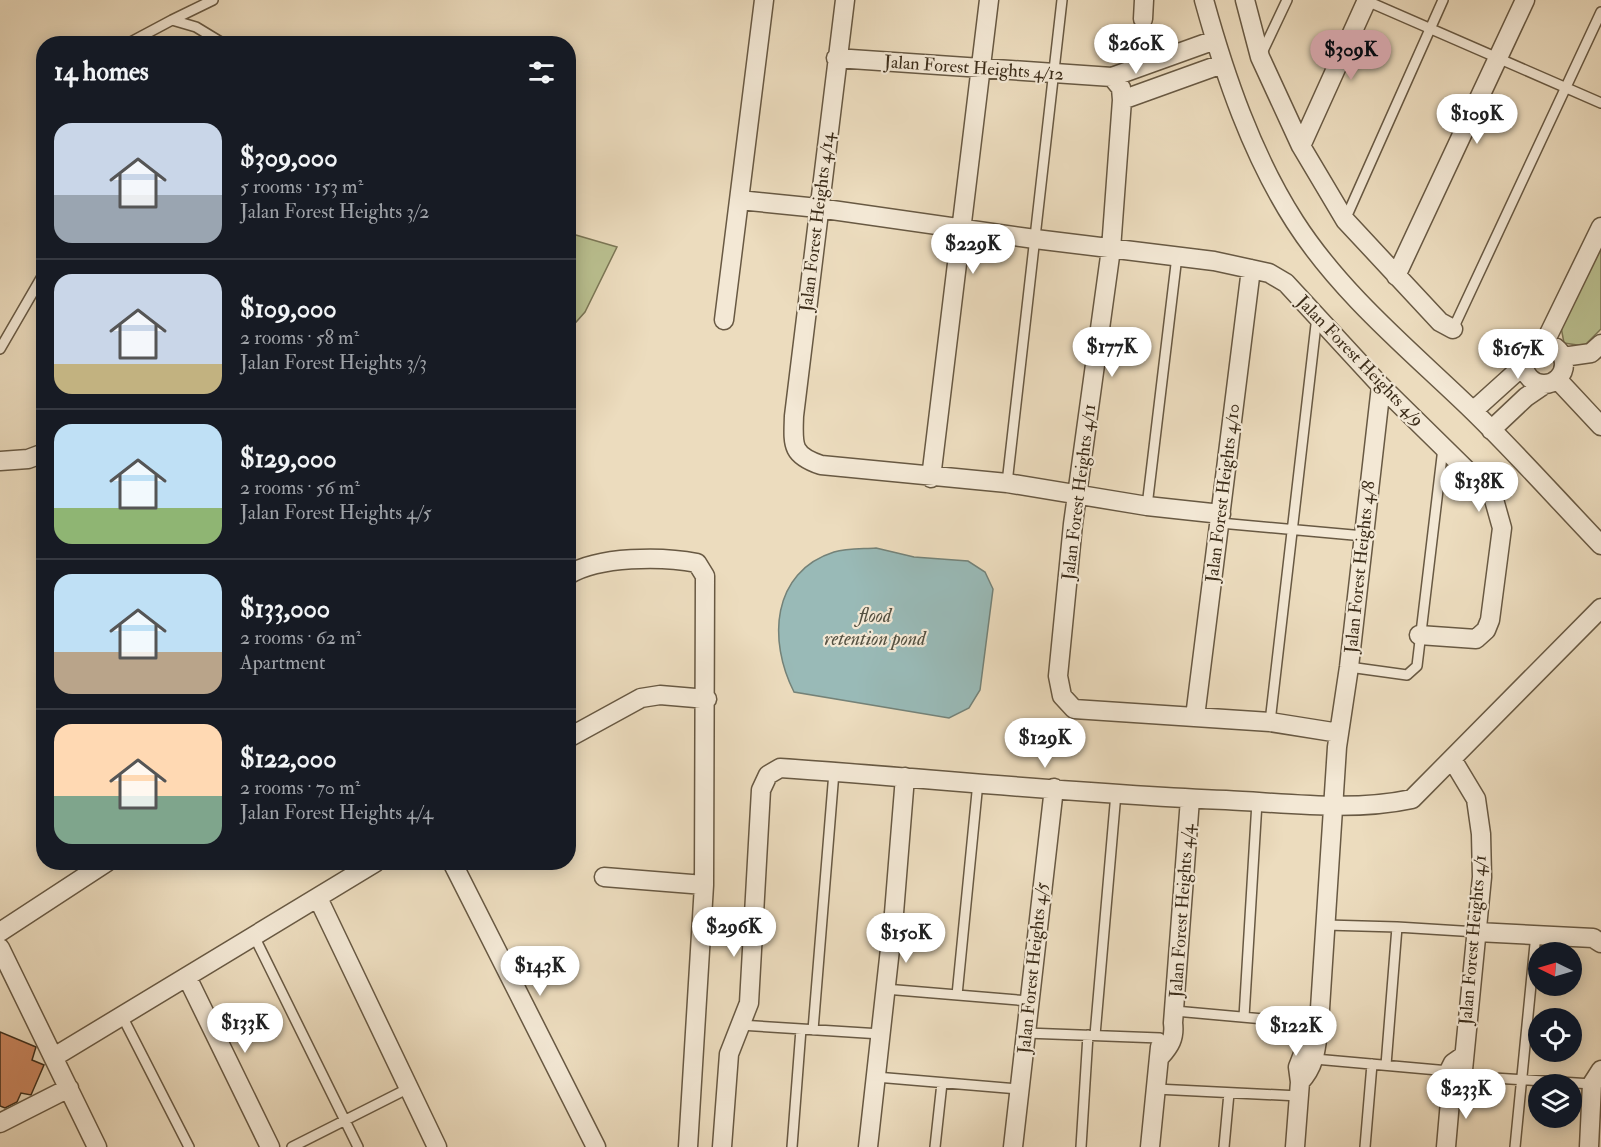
<!DOCTYPE html>
<meta charset="utf-8">
<style>
:root{--surface:#171b24;--page:#20242c;--text:#f1f3f6;--muted:#9ea1a6;--line:#363941;--accent:#c59692}
body{margin:0;font-family:"IM FELL Double Pica",serif;background:var(--page);color:var(--text);height:100vh;display:flex;flex-direction:column;font-size:22px;white-space:nowrap}
*{box-sizing:border-box;margin:0}
p{font-size:20px;color:var(--muted)}
.icon{flex:none;width:33px;height:33px;fill:none;stroke:currentColor;stroke-width:2;stroke-linecap:round;stroke-linejoin:round}
.map{position:relative;flex:1;overflow:hidden}
.panel{position:absolute;left:36px;top:36px;width:540px;height:834px;display:flex;flex-direction:column;background:var(--surface);border-radius:24px;box-shadow:0 3px 15px #0003}
.panel>*{flex:none}
.needle{width:39px;rotate:275deg}
.buttons{position:absolute;left:1528px;top:942px;display:grid;gap:12px}
.buttons a{display:grid;place-items:center;width:54px;height:54px;border-radius:50%;background:var(--surface);box-shadow:0 3px 15px #0003;font-size:30px}
.price{position:absolute;translate:-50% -51px;padding:0 14px;border-radius:21px;background:#fff;color:#222;font-size:20px;line-height:39px;filter:drop-shadow(0 2px 3px #0008)}
.price::after{content:'';position:absolute;left:50%;top:36px;width:18px;height:14px;margin-left:-9px;background:inherit;clip-path:polygon(0 0,100% 0,50% 100%)}
.price.current{background:var(--accent);color:#111}
ul{padding:0;list-style:none}
li{display:flex;align-items:center;gap:18px;height:150px;padding:0 18px}
li+li{border-top:2px solid var(--line)}
li span{display:grid;place-items:center;flex:none;width:168px;height:120px;border-radius:18px;color:#555}
li>.icon{margin-inline-start:auto}
span .icon{width:72px;height:72px;fill:#fffc;stroke-width:1}
li b{font-size:26px}
h2{display:flex;justify-content:space-between;align-items:center;height:72px;padding:0 18px;font-size:26px}
.map>svg:first-child{display:block}
</style>
<div class="map">
<svg width="1601" height="1147" viewBox="0 0 1601 1147">
<rect width="100%" height="100%" fill="#ecdcbe"/>
<filter id="stains"><feTurbulence type="fractalNoise" baseFrequency=".00333" numOctaves="4"/><feColorMatrix values="0 0 0 0 .2 0 0 0 0 .09 0 0 0 0 .02 0 0 0 .5 -.17"/></filter>
<radialGradient id="worn" r=".72"><stop offset=".6" stop-color="#630" stop-opacity="0"/><stop offset="1" stop-color="#630" stop-opacity=".3"/></radialGradient>
<path fill="#bac090" stroke="#7b7655" stroke-width="1.5" d="M 569,233 L 617,247 L 585,312 L 569,330 Z
M 1601,237 L 1601,329 L 1584,346 L 1564,343 L 1561,327 Z"/>
<path fill="#99bab7" stroke="#748278" stroke-width="1.5" d="M 876,548 L 914,557 L 968,561 L 985,572 L 993,589 L 980,690 L 969,708 L 949,718 L 794,692 C 768,641 771,572 834,552 C 847,548 863,549 876,548 Z"/>
<path fill="#cc8760" stroke="#3c2d1a" stroke-width="1.5" d="M 0,1032 L 36,1047 L 32,1060 L 44,1065 L 31,1095 L 21,1093 L 17,1102 L 5,1108 L 0,1106 Z"/>
<g fill="none" stroke-linecap="round" stroke-linejoin="round">
<defs>
<path id="lane" d="M 1367,1 L 1601,103
M 172,20 L 213,0
M 127,44 L 172,20 L 196,27 L 224,44
M 1261,55 L 1287,0
M 1345,220 L 1443,0
M 1453,329 L 1601,12
M 0,349 L 44,273
M 1007,483 L 1062,0
M 1147,506 L 1177,256
M 1220,523 L 1364,536
M 1349,667 L 1407,675 L 1417,666 L 1443,448
M 1270,722 L 1317,316
M 1326,925 L 1397,927 L 1386,1065
M 1397,927 L 1477,932
M 254,936 L 358,1147
M 885,989 L 1029,1001
M 957,995 L 978,782
M 1175,1011 L 1319,1024
M 122,1016 L 189,1147
M 1244,1017 L 1257,802
M 740,1025 L 881,1034
M 813,1030 L 834,772
M 1026,1033 L 1160,1038
M 1095,1035 L 1116,793
M 1315,1059 L 1449,1071
M 1462,1076 L 1592,1084
M 876,1077 L 1019,1089
M 1156,1089 L 1299,1096
M 292,1147 L 409,1088
M 792,1147 L 801,1029
M 935,1147 L 942,1083
M 1081,1147 L 1088,1035
M 1224,1147 L 1229,1093
M 1365,1147 L 1372,1064
M 1515,1147 L 1536,934"/>
<path id="street" d="M 845,0 L 794,416 C 793,445 791,455 821,465 L 1007,483 L 1147,506 L 1221,514
M 1204,0 C 1225,76 1252,155 1295,222 C 1342,295 1411,351 1472,410 C 1517,454 1558,500 1601,545
M 1245,0 L 1260,57 L 1301,146 L 1345,220 L 1440,322 L 1453,329
M 1143,19 L 1144,0
M 836,58 L 1112,77 L 1215,40
M 1112,77 L 1121,88 L 1122,100 L 1111,249 L 1073,524 L 1058,676 L 1062,696 L 1074,709 L 1270,722 L 1339,733
M 1122,100 L 1222,64
M 1301,146 L 1367,0
M 739,200 L 818,208 L 1035,239 L 1214,261 L 1269,273 L 1286,283 L 1381,386 L 1493,496 L 1502,528 L 1490,620 L 1486,630 L 1476,639 L 1419,635
M 1396,276 L 1525,0
M 724,320 L 764,0
M 1544,344 L 1601,227
M1524 364a20 20 0 1 1 40 0a20 20 0 1 1-40 0Z
M 1563,357 L 1591,353 L 1601,344
M 1557,379 L 1601,426
M 1473,411 L 1524,365
M 1491,430 L 1526,397 L 1545,384
M 0,461 L 28,459 L 44,453
M 931,478 L 989,0
M 568,575 C 599,556 662,556 697,563 L 705,576 L 704,885 L 688,1147
M 1195,717 L 1251,269
M 568,738 L 641,698 L 660,695 L 707,699
M 452,862 L 596,1147
M 604,877 L 704,885
M 318,898 L 437,1147
M 0,932 L 107,862
M 1477,932 L 1593,938 L 1601,943
M 0,948 L 97,1147
M 187,977 L 270,1147
M 54,1057 L 376,862
M 1160,1057 C 1170,1046 1175,1038 1173,1023 L 1190,799
M 1300,1082 C 1316,1065 1316,1047 1319,1024 L 1337,747 L 1349,667 L 1381,386
M 1451,1090 L 1462,1076 L 1463,1070 L 1482,877 L 1481,834 L 1476,799 L 1452,759
M 0,1123 L 69,1088
M 722,1147 L 729,1054 L 749,1003 L 761,790 L 768,775 L 780,768 C 929,778 1077,794 1226,800 C 1287,803 1352,812 1412,799 L 1601,608
M 868,1147 L 894,913 L 905,777
M 1013,1147 L 1054,788
M 1150,1147 L 1160,1047
M 1295,1147 L 1300,1082 L 1298,1067 L 1303,1054 L 1316,1041
M 1446,1147 L 1451,1090 L 1449,1071 L 1453,1063 L 1463,1056
M 1589,1147 L 1592,1084 L 1601,1070"/>
</defs>
<use href="#lane" stroke="#685943" stroke-width="12"/>
<use href="#street" stroke="#685943" stroke-width="21"/>
<use href="#lane" stroke="#f3e8d5" stroke-width="9"/>
<use href="#street" stroke="#f3e8d5" stroke-width="18"/>
</g>
<g text-anchor="middle" dominant-baseline="central" stroke-width="4.5" stroke-linejoin="round" paint-order="stroke">
<g font-size="18" fill="#3c2d1a" stroke="#f3e8d5">
<text transform="translate(974 68) rotate(4)">Jalan Forest Heights 4/12</text>
<text transform="translate(817 222) rotate(-83)">Jalan Forest Heights 4/14</text>
<text transform="translate(1360 361) rotate(46)">Jalan Forest Heights 4/9</text>
<text transform="translate(1079 492) rotate(-83)">Jalan Forest Heights 4/11</text>
<text transform="translate(1223 493) rotate(-83)">Jalan Forest Heights 4/10</text>
<text transform="translate(1360 567) rotate(-84)">Jalan Forest Heights 4/8</text>
<text transform="translate(1182 911) rotate(-86)">Jalan Forest Heights 4/4</text>
<text transform="translate(1473 940) rotate(-85)">Jalan Forest Heights 4/1</text>
<text transform="translate(1033 968) rotate(-84)">Jalan Forest Heights 4/5</text>
</g>
<g font-size="20" font-style="italic" fill="#535041" stroke="#f3e8d5">
<text x="875" y="615">flood<tspan x="875" dy="23">retention pond</tspan></text>
</g>
</g>
<rect width="100%" height="100%" filter="url(#stains)"/>
<rect width="100%" height="100%" fill="url(#worn)"/>
</svg>
<div class="buttons">
<a><svg class="needle" viewBox="-14 -14 28 28"><path d="M0-13l5 13h-10z" fill="#e53935"/><path d="M0 13l5-13h-10z" fill="#9ea1a6"/></svg></a>
<a><svg class="icon" aria-label="locate" viewBox="0 0 24 24"><circle cx="12" cy="12" r="6"/><path d="M12 2v4M12 18v4M2 12h4M18 12h4"/></svg></a>
<a><svg class="icon" aria-label="layers" viewBox="0 0 24 24"><path d="M12 4l9 5-9 5-9-5zM3 14l9 5 9-5"/></svg></a>
</div>
<b class="price" style="left:1136px;top:75px">$260K</b>
<b class="price current" style="left:1351px;top:81px">$309K</b>
<b class="price" style="left:1477px;top:145px">$109K</b>
<b class="price" style="left:973px;top:275px">$229K</b>
<b class="price" style="left:1112px;top:378px">$177K</b>
<b class="price" style="left:1518px;top:380px">$167K</b>
<b class="price" style="left:1479px;top:513px">$138K</b>
<b class="price" style="left:1045px;top:769px">$129K</b>
<b class="price" style="left:734px;top:958px">$296K</b>
<b class="price" style="left:906px;top:964px">$150K</b>
<b class="price" style="left:540px;top:997px">$143K</b>
<b class="price" style="left:245px;top:1054px">$133K</b>
<b class="price" style="left:1296px;top:1057px">$122K</b>
<b class="price" style="left:1466px;top:1120px">$233K</b>
<section class="panel">
<h2>14 homes<svg class="icon" aria-label="filters" viewBox="0 0 24 24"><path d="M4 7h16M4 17h16"/><circle cx="9" cy="7" r="2"/><circle cx="15" cy="17" r="2"/></svg></h2>
<ul>
<li><span style="background:linear-gradient(#c9d6e8 60%,#9aa5b1 0)"><svg class="icon" aria-label="home" viewBox="0 0 24 24"><path d="M3 11l9-7 9 7M6 9v11h12V9"/></svg></span><div><b>$309,000</b><p>5 rooms · 153 m²</p><p>Jalan Forest Heights 3/2</p></div></li>
<li><span style="background:linear-gradient(#c9d6e8 75%,#c2b280 0)"><svg class="icon" aria-label="home" viewBox="0 0 24 24"><path d="M3 11l9-7 9 7M6 9v11h12V9"/></svg></span><div><b>$109,000</b><p>2 rooms · 58 m²</p><p>Jalan Forest Heights 3/3</p></div></li>
<li><span style="background:linear-gradient(#bfe0f5 70%,#8fb573 0)"><svg class="icon" aria-label="home" viewBox="0 0 24 24"><path d="M3 11l9-7 9 7M6 9v11h12V9"/></svg></span><div><b>$129,000</b><p>2 rooms · 56 m²</p><p>Jalan Forest Heights 4/5</p></div></li>
<li><span style="background:linear-gradient(#bfe0f5 65%,#b9a48a 0)"><svg class="icon" aria-label="home" viewBox="0 0 24 24"><path d="M3 11l9-7 9 7M6 9v11h12V9"/></svg></span><div><b>$133,000</b><p>2 rooms · 62 m²</p><p>Apartment</p></div></li>
<li><span style="background:linear-gradient(#ffd9b3 60%,#7fa58c 0)"><svg class="icon" aria-label="home" viewBox="0 0 24 24"><path d="M3 11l9-7 9 7M6 9v11h12V9"/></svg></span><div><b>$122,000</b><p>2 rooms · 70 m²</p><p>Jalan Forest Heights 4/4</p></div></li>
</ul>
</section>
</div>
